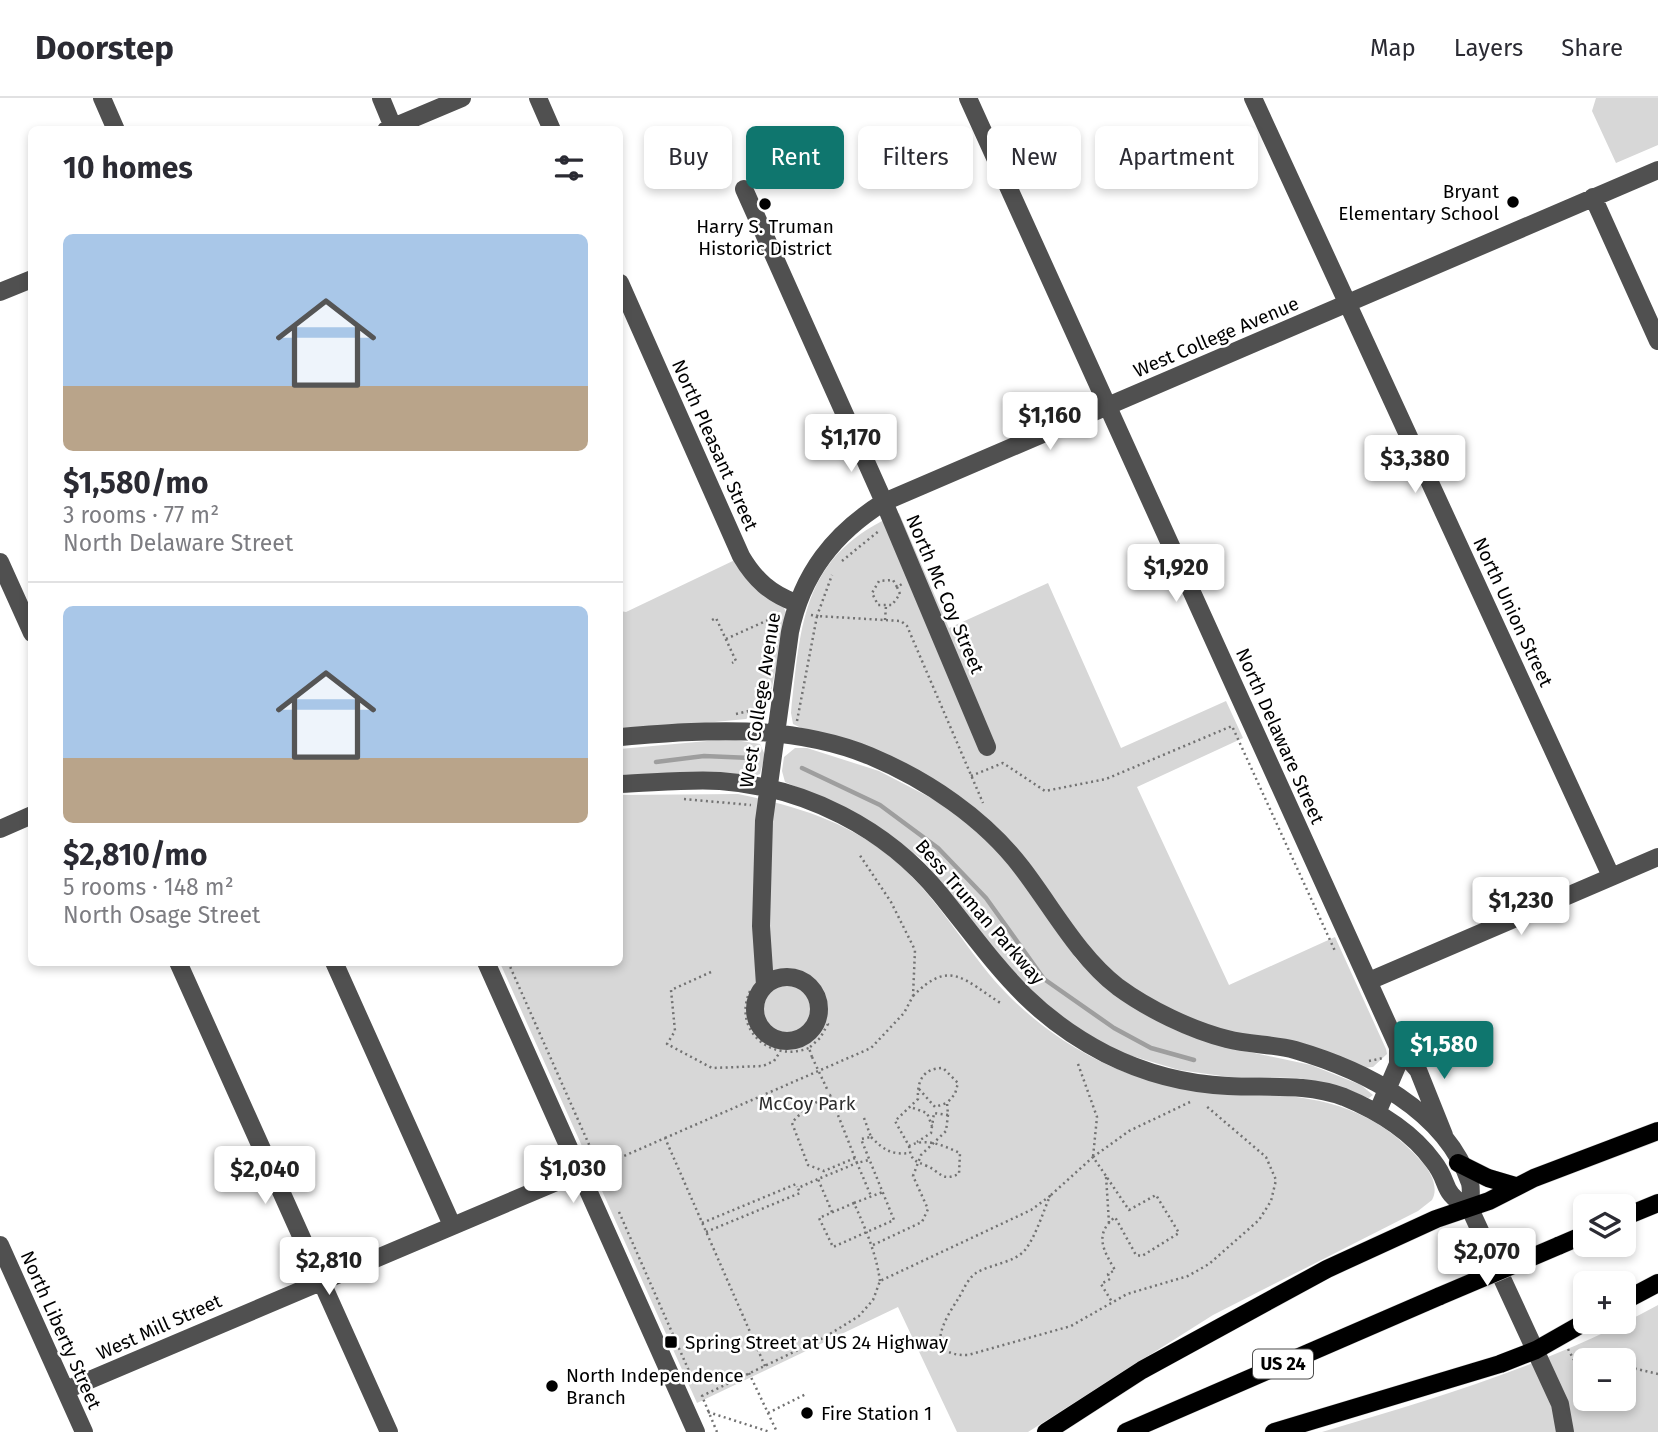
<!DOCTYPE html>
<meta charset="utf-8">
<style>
:root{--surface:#fff;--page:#f2f2f3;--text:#2b2b33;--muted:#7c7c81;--line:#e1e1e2;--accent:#0f766e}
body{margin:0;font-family:"Fira Sans",sans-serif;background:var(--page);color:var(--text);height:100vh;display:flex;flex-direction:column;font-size:26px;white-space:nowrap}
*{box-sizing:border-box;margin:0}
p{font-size:23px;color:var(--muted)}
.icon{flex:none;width:38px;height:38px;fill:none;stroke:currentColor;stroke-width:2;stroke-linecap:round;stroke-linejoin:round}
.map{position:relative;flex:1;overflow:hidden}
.details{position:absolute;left:28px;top:28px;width:595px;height:840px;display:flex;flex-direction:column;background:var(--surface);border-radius:10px;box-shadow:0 4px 10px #0003}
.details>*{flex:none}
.guide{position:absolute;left:644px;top:28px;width:665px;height:63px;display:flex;gap:14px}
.fabs{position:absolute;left:1573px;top:1096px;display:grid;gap:14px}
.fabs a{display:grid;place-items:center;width:63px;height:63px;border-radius:10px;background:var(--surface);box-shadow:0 4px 10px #0003;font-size:35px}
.price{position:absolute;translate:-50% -60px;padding:0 16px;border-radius:7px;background:#fff;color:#222;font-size:23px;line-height:46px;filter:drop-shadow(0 2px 4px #0008)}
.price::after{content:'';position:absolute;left:50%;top:42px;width:21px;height:16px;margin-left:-10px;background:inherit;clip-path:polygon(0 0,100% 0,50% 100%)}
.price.active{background:var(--accent);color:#fff}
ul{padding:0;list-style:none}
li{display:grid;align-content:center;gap:14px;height:371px;padding:0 35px}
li+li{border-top:2px solid var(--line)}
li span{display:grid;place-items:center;height:217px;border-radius:10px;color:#555}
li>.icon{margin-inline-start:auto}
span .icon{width:126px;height:126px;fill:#fffc;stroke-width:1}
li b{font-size:30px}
h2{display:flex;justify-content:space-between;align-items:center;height:84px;padding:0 35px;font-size:30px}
.pill{padding:0 24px;border-radius:10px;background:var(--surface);box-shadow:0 4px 10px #0003;font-size:24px;line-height:63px}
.pill.active{background:var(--accent);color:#fff}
header{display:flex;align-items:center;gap:42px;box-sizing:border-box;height:98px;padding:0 35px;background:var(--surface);border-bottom:2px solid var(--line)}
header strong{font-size:33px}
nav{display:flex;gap:38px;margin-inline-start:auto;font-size:24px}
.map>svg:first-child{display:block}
</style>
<header>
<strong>Doorstep</strong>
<nav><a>Map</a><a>Layers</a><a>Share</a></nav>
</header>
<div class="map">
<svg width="1658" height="1334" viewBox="0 0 1658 1334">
<rect width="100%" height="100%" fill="#fff"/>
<path fill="#d7d7d7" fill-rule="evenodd" d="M 1596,0 L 1658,0 L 1658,47 L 1616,65 L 1592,13 Z
M 899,415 L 949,530 L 1048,485 L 1121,650 L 1226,603 L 1243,640 L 1137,689 L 1229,887 L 1335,839 L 1386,951 L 1387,956 L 1373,969 L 1362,970 L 1239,939 L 1158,909 L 1111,877 L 984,718 L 793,626 L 791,615 C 801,522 803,456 899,415 Z
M 737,461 L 782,506 L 787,516 L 769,604 L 746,621 L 620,633 L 620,513 L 626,514 Z
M 729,641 L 760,646 L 765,657 L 760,676 L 749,680 L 620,680 L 620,651 Z
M 795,650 L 807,650 L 879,673 L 933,701 L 965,722 L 1008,763 L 1077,862 L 1105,889 L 1231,950 L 1311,967 L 1361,987 L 1373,997 L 1369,1000 L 1300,980 L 1229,979 L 1179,972 L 1122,955 L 1095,942 L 1026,893 L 923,762 L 858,716 L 785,684 L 782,673 L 784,659 Z
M 738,696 C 800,709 857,726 904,771 C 939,804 963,845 994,882 C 1028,921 1074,954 1122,973 C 1232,1016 1335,964 1422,1064 C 1431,1074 1439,1090 1432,1102 L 1418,1113 L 1213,1217 L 1028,1334 L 957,1334 L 898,1209 L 697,1305 L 500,865 L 620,864 L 620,697 Z
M 1658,1207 L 1658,1334 L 1322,1334 C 1438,1299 1552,1266 1658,1207 ZM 1586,1262 L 1624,1262 L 1624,1300 L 1586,1300 Z"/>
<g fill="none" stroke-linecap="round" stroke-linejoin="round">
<path stroke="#9e9e9e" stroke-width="4.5" d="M 656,664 L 704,658 L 751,660
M 802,670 L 880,707 L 938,750 L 986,800 L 1044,881 L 1114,930 L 1151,950 L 1194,962"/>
<defs>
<path id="major" d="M 1458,1065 L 1488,1080 L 1515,1088
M 1624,1119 L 1658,1105
M 1558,1148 L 1586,1136
M 1624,1203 L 1658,1185
M 1046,1334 L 1142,1272 L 1327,1171 L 1436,1121 L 1489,1103 L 1534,1080 L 1658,1033
M 1126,1334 L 1440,1198
M 1274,1334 L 1500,1266 L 1536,1252 L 1587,1223"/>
</defs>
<use href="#major" stroke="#dbdbdb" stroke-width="19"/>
<path stroke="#727272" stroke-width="2.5" stroke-dasharray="2 3.5" stroke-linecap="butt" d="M 842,463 L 880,432
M 897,489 L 900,496 L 892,507 L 878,507 L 872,495 L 879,483 L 893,482 L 897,489 L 902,486
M 811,517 L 817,518 L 832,477
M 712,522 L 716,520 L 736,563 L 732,565
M 885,522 L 886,508
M 726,541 L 777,518
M 736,616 L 749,613 L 764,616
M 797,623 L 817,518 L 901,523 L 907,528 L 983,705
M 971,678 L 1003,665 L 1045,693 L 1106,681 L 1232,628 L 1335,853
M 684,701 L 751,707
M 508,864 L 599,1069
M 711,874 L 671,892 L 675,933 L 667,946 L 712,970 L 763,968 L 774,963 L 780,954
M 750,893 C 732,932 771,965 809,950
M 913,898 C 950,860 964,882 1002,906
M 812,959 L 809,950 L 820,940 L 828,926 L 818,921
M 1369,963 L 1383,960
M 1078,966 L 1097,1019 L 1093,1059
M 919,991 L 935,1009 L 947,1005
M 913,1010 L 927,1015 L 932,1028
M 864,1020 L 871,1039 L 861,1041 L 894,1122 L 833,1149 L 819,1120 L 854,1105 C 866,1132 876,1155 880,1183
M 871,1039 C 884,1052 891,1057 910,1055
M 665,1040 L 871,950 L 904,915 L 913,898 L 915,852 L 891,804 L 859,756
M 909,1048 C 911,1063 915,1063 927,1068 C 941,1074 941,1084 959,1076 L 960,1055 C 944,1048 926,1039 909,1048 L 895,1023 L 918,1001 C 917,983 923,970 943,970 L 958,985 L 955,996 L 947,1005 L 948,1017 L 934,1015 L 931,1035 L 917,1044
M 1093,1059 L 1129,1033 L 1190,1004
M 855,1060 L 824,1073 L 808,1067 L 792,1025 C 799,1015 818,1002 830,997 L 855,1060 L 857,1065 L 869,1062
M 608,1089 L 599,1069 L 665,1040 L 765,1268
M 1051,1097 L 1093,1059 L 1106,1078
M 854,1105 L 883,1094
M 619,1114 L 689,1273
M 832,1114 L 818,1081 L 857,1065 L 871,1098
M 702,1125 L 796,1086 L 797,1089
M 1109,1125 L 1106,1078 L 1129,1112 L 1156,1097 L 1179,1135 L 1142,1158 L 1136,1157 L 1115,1119 C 1094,1136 1103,1152 1115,1172 L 1108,1176 L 1110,1181 L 1101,1186 L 1112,1204
M 706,1134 L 800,1095 L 798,1090 L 818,1081
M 873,1147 L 922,1124 L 928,1111 L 913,1078 L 921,1057 L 946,1033 L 948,1017
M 1568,1251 L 1574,1262 L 1586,1264
M 1624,1268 L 1658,1276
M 749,1275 L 777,1334
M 708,1314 L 770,1334
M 768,1315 L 806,1296
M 717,1334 L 702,1298 L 825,1239 L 859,1218 L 873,1202 L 880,1183 L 1031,1112 L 1050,1098 C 1043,1114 1036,1138 1025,1152 C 1014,1165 991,1166 976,1175 C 968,1180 963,1193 958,1201 C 943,1224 923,1258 968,1257 L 1071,1228 L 1127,1196 L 1188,1178 L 1209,1166 L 1259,1122 L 1271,1103 L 1276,1082 L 1266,1059 L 1205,1007"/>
<path stroke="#505050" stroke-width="18" d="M 102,0 L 116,32
M 381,0 L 393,29
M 538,0 L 552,32
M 968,0 L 1398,949 L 1398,966 L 1377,1015
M 1253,0 L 1611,778
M 386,32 L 462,0
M 744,91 L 884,404 L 987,649
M 1593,99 L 1658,243
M 620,185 L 741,458 C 755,482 771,496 796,505
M 0,194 L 32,181
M 0,464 L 32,535
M 620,639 C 705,632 788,625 870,658 C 927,682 984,720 1022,770 C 1052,809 1078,858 1118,889 C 1148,911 1191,932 1227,941 C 1250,947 1274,946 1295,952 C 1364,972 1445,1012 1470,1085 C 1472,1093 1470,1103 1470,1111 L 1560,1306 L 1565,1334
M 620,686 C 653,685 687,681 720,683 C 805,689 886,730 940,796 C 995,864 1025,914 1106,956 C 1144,975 1186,986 1228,988 C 1267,990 1307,985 1344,999 C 1378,1013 1411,1033 1433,1063 C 1452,1087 1438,1092 1470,1111
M 0,731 L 32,717
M 178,864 L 389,1334
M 334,864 L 452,1127
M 486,864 L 696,1334
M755 911a32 32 0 1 1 64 0a32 32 0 1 1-64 0Z
M 1369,883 L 1658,759
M 765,887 L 761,828 L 764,723 L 790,534 C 802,476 834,435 884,404 L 1658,72
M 1398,949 L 1418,972 L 1444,1037
M 0,1147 L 84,1334
M 66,1292 L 580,1074"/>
<use href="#major" stroke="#000" stroke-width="18"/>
<defs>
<path id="major-bridge" d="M 1440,1198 L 1558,1148"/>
</defs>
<use href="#major-bridge" stroke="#dbdbdb" stroke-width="19" stroke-linecap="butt"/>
<path stroke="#727272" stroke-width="2.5" stroke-dasharray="2 3.5" stroke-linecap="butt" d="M 812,959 L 828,993"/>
<use href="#major-bridge" stroke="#000" stroke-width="18"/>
</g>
<g fill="#000" stroke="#fff" stroke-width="2.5">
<circle cx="1513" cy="104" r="7"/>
<circle cx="765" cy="106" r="7"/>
<rect x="664" y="1237" width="14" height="14" rx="3.5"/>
<circle cx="552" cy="1288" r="7"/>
<circle cx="807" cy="1315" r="7"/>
</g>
<g text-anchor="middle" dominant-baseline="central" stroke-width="5" stroke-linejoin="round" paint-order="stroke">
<rect fill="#fff" stroke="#4c4c4c" stroke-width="2" x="1253" y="1251.5" width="60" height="29" rx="5"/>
<g font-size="18" font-weight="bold" fill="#000">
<text x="1283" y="1266">US 24</text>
</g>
<g font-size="19" fill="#000" stroke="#fff" text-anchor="start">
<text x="1499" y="93" text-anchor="end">Bryant<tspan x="1499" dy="22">Elementary School</tspan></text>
<text x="765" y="128" text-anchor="middle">Harry S. Truman<tspan x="765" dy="22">Historic District</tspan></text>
<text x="685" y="1244">Spring Street at US 24 Highway</text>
<text x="566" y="1277">North Independence<tspan x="566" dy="22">Branch</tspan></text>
<text x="821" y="1315">Fire Station 1</text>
</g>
<g font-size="19" fill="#000" stroke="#fff">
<text transform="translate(1216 239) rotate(-23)">West College Avenue</text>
<text transform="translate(715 347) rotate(66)">North Pleasant Street</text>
<text transform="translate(945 496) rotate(67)">North Mc Coy Street</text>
<text transform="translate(1513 514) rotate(65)">North Union Street</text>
<text transform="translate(760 602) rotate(-81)">West College Avenue</text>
<text transform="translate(1280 638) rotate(66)">North Delaware Street</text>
<text transform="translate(980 814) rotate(49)">Bess Truman Parkway</text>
<text transform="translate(159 1229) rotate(-24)">West Mill Street</text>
<text transform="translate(61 1232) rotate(66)">North Liberty Street</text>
</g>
<g font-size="19" fill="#2e2e2e" stroke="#fff">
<text x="807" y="1005">McCoy Park</text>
</g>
</g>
</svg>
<div class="fabs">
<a><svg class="icon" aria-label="layers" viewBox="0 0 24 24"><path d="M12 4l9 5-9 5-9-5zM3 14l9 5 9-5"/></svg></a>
<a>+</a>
<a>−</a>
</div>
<b class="price" style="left:1050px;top:354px">$1,160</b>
<b class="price" style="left:851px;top:376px">$1,170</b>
<b class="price" style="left:1415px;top:397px">$3,380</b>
<b class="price" style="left:1176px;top:506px">$1,920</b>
<b class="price" style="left:1521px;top:839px">$1,230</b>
<b class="price active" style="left:1444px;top:983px">$1,580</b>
<b class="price" style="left:573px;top:1107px">$1,030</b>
<b class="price" style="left:265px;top:1108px">$2,040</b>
<b class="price" style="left:1487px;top:1190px">$2,070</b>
<b class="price" style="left:329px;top:1199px">$2,810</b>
<div class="guide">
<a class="pill">Buy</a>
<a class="pill active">Rent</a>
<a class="pill">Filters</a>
<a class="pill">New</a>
<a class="pill">Apartment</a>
</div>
<section class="details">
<h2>10 homes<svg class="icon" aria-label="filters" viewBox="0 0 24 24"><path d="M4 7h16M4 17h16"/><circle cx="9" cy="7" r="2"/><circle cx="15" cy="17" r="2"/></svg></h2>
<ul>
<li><span style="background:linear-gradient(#a9c7e8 70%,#b9a48a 0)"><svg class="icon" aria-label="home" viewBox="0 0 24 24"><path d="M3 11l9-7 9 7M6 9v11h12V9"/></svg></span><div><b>$1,580/mo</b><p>3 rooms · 77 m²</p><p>North Delaware Street</p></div></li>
<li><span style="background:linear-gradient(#a9c7e8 70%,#b9a48a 0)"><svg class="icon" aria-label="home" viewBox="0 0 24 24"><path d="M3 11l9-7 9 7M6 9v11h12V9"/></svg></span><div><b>$2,810/mo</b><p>5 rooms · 148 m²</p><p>North Osage Street</p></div></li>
</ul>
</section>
</div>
